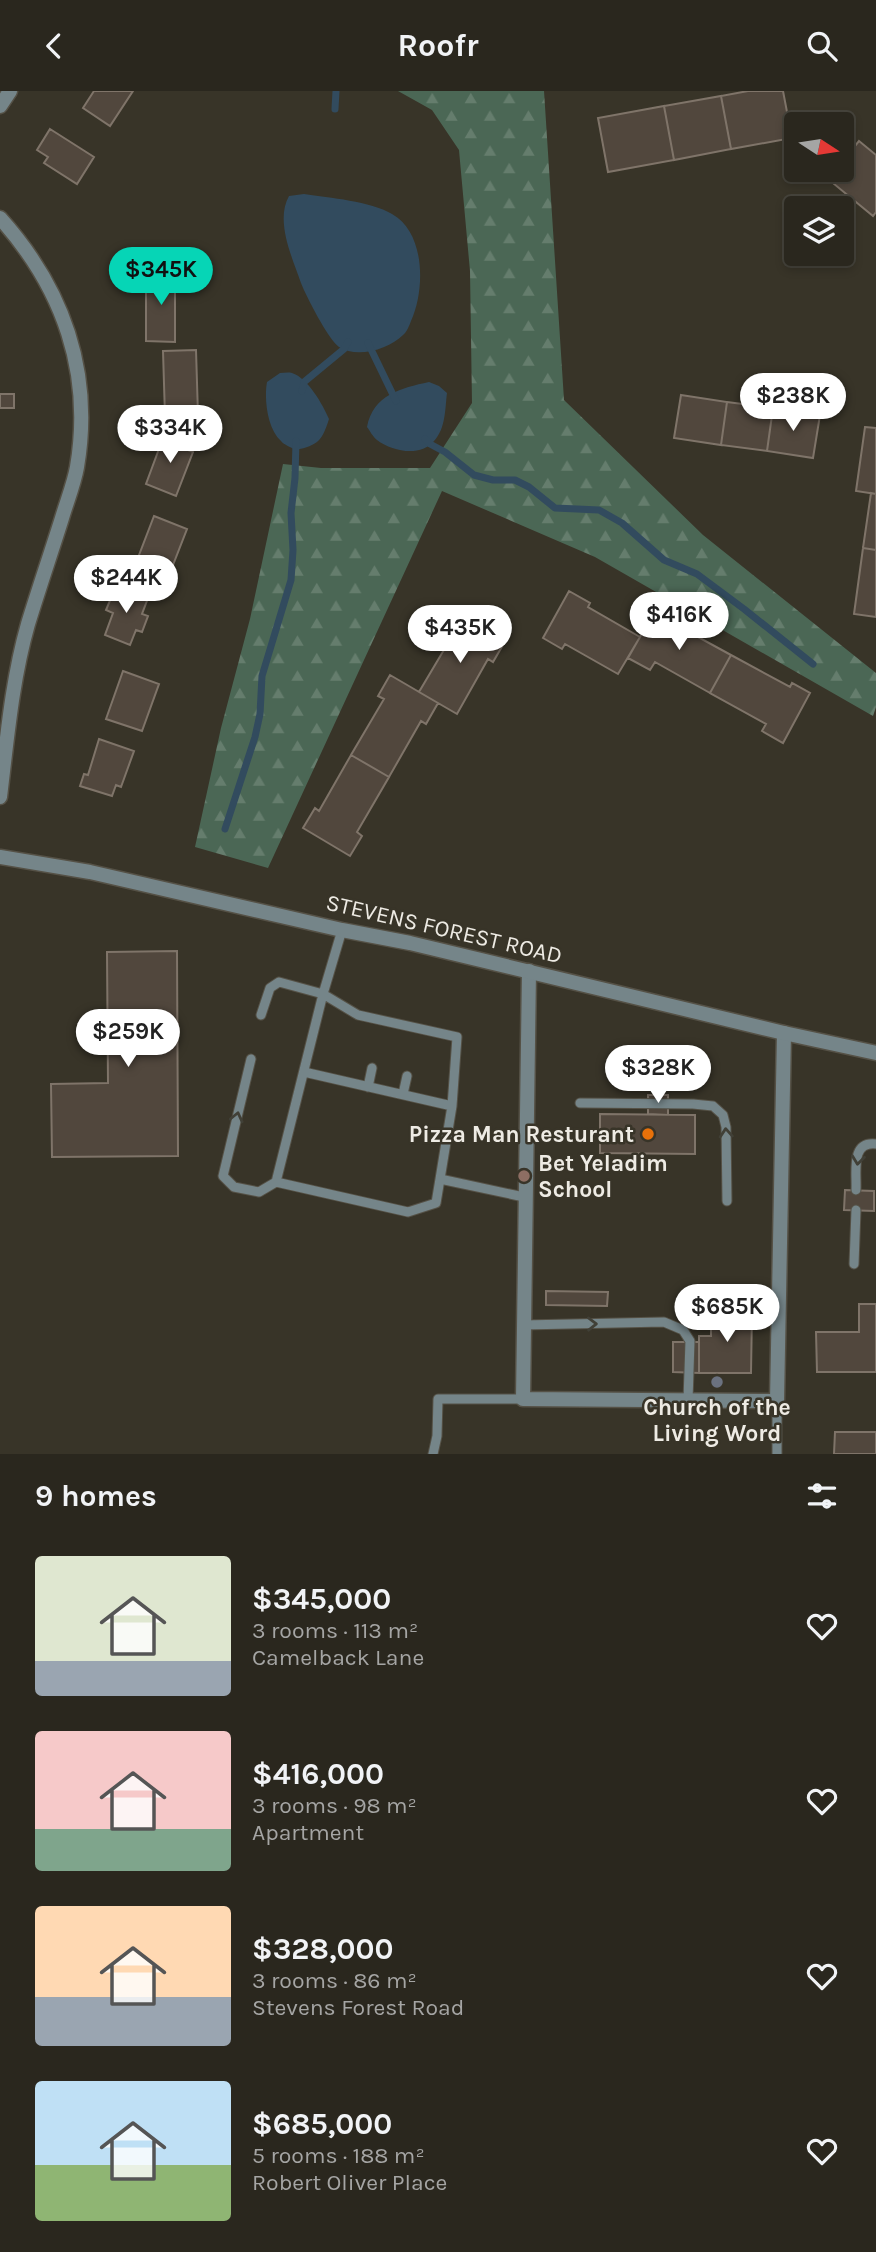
<!DOCTYPE html>
<meta charset="utf-8">
<style>
:root{--surface:#2a271e;--page:#36332b;--text:#f1f3f6;--muted:#a5a5a4;--line:#46443c;--accent:#06d5b6}
body{margin:0;font-family:Karla,sans-serif;background:var(--page);color:var(--text);height:100vh;display:flex;flex-direction:column;font-size:26px;white-space:nowrap}
*{box-sizing:border-box;margin:0}
p{font-size:23px;color:var(--muted)}
.icon{flex:none;width:38px;height:38px;fill:none;stroke:currentColor;stroke-width:2;stroke-linecap:round;stroke-linejoin:round}
.map{position:relative;height:1363px;overflow:hidden}
.drawer{display:flex;flex-direction:column;background:var(--surface);flex:1}
.drawer>*{flex:none}
.needle{width:46px;rotate:102deg}
.tools{position:absolute;left:784px;top:21px;display:grid;gap:14px}
.tools a{display:grid;place-items:center;width:70px;height:70px;border-radius:7px;background:var(--surface);box-shadow:0 4px 10px #0003,0 0 0 2px var(--line);font-size:35px}
.price{position:absolute;translate:-50% -60px;padding:0 16px;border-radius:24px;background:#fff;color:#222;font-size:23px;line-height:46px;filter:drop-shadow(0 2px 4px #0008)}
.price::after{content:'';position:absolute;left:50%;top:42px;width:21px;height:16px;margin-left:-10px;background:inherit;clip-path:polygon(0 0,100% 0,50% 100%)}
.price.on{background:var(--accent);color:#111}
ul{padding:0;list-style:none}
li{display:flex;align-items:center;gap:21px;height:175px;padding:0 35px}
li span{display:grid;place-items:center;flex:none;width:196px;height:140px;border-radius:7px;color:#555}
li>.icon{margin-inline-start:auto}
span .icon{width:84px;height:84px;fill:#fffc;stroke-width:1}
li b{font-size:30px}
h2{display:flex;justify-content:space-between;align-items:center;height:84px;padding:0 35px;font-size:30px}
header{display:flex;justify-content:space-between;align-items:center;height:91px;padding:0 35px;background:var(--surface);font-size:32px;font-weight:700}
.map>svg:first-child{display:block}
</style>
<header><svg class="icon" aria-label="back" viewBox="0 0 24 24"><path d="M15 5l-7 7 7 7"/></svg>Roofr<svg class="icon" aria-label="search" viewBox="0 0 24 24"><circle cx="10" cy="10" r="6"/><path d="M15 15l6 6"/></svg></header>
<div class="map">
<svg width="876" height="1363" viewBox="0 0 876 1363">
<defs>
<pattern id="forest-firs" width="22" height="20" patternUnits="userSpaceOnUse" patternTransform="scale(1.75)"><rect width="22" height="20" fill="#4b6755"/><path d="M5 1l3.5 6h-7zM16 11l3.5 6h-7z" fill="#657d6d"/></pattern>
</defs>
<rect width="100%" height="100%" fill="#383428"/>
<path fill="url(#forest-firs)" d="M 398,0 L 544,0 L 564,309 L 703,444 L 876,582 L 876,616 L 873,625 L 595,466 L 442,400 L 268,777 L 195,756 L 221,637 L 250,528 L 283,373 L 321,377 L 430,377 L 472,312 L 470,180 L 459,59 L 432,19 Z"/>
<path fill="#324b5e" d="M 304,103 C 330,107 370,110 392,123 C 426,142 425,200 411,230 C 409,235 407,241 403,244 C 389,258 357,268 339,256 C 328,248 306,205 301,192 C 292,166 275,130 289,105 Z
M 280,282 C 284,282 288,281 292,282 C 308,287 323,314 329,328 C 322,350 318,354 296,359 C 291,356 284,354 281,350 C 267,337 264,308 267,291 Z
M 429,291 L 439,295 L 447,302 C 445,317 446,337 434,350 C 421,366 393,361 377,349 C 373,346 370,340 367,336 C 373,304 401,297 429,291 Z"/>
<g fill="none" stroke-linecap="round" stroke-linejoin="round">
<path stroke="#324b5e" stroke-width="7" d="M 335,18 L 336,0
M 368,252 L 396,310
M 302,300 L 304,291 L 344,258 L 348,251
M 425,348 L 430,353 L 445,361 L 474,384 L 493,389 L 515,389 L 529,396 L 555,417 L 599,419 L 622,432 L 664,469 L 697,483 L 744,518 L 813,573
M 225,738 L 255,646 L 260,623 L 262,585 L 291,489 L 293,459 L 291,422 L 295,387 L 296,350"/>
</g>
<path fill="#51473d" stroke="#7f7469" stroke-width="2" d="M 94,0 L 133,0 L 110,35 L 83,17 Z
M 748,0 L 783,0 L 792,47 L 731,58 L 721,5 Z
M 721,5 L 731,58 L 674,69 L 664,15 Z
M 664,15 L 674,69 L 608,81 L 598,27 Z
M 50,38 L 94,66 L 77,93 L 44,72 L 48,66 L 37,59 Z
M 859,50 L 876,64 L 876,121 L 873,125 L 828,88 L 836,79 L 842,79 L 842,71 Z
M 175,181 L 175,251 L 146,250 L 146,182 Z
M 196,259 L 198,324 L 165,325 L 163,260 Z
M 0,303 L 14,303 L 14,317 L 0,317 Z
M 681,304 L 727,311 L 721,354 L 674,347 Z
M 727,311 L 773,317 L 767,360 L 721,354 Z
M 773,317 L 820,324 L 813,367 L 767,360 Z
M 865,336 L 876,337 L 876,403 L 856,400 Z
M 166,339 L 182,346 L 178,355 L 193,361 L 176,405 L 146,393 Z
M 871,402 L 876,403 L 876,459 L 863,457 Z
M 154,425 L 187,438 L 164,497 L 131,485 Z
M 863,457 L 876,459 L 876,526 L 854,523 Z
M 116,495 L 148,507 L 142,523 L 148,525 L 142,541 L 136,539 L 130,554 L 105,544 L 113,522 L 106,519 Z
M 569,500 L 590,512 L 588,516 L 640,546 L 618,583 L 565,553 L 562,558 L 543,547 Z
M 657,516 L 679,528 L 676,534 L 731,564 L 710,602 L 655,571 L 650,579 L 628,567 Z
M 458,525 L 504,552 L 493,571 L 488,568 L 457,623 L 419,601 L 451,547 L 447,544 Z
M 731,564 L 790,596 L 792,592 L 810,602 L 783,652 L 762,640 L 766,633 L 710,602 Z
M 123,580 L 159,593 L 142,640 L 106,628 Z
M 390,584 L 438,612 L 426,633 L 421,630 L 389,686 L 351,664 L 384,608 L 378,605 Z
M 99,648 L 134,660 L 121,696 L 116,694 L 112,705 L 80,695 L 84,683 L 88,684 Z
M 351,664 L 389,686 L 357,741 L 362,745 L 350,765 L 303,737 L 315,717 L 319,720 Z
M 177,860 L 178,1065 L 52,1066 L 51,993 L 108,992 L 107,861 Z
M 648,1004 L 668,1004 L 668,1024 L 648,1023 Z
M 600,1023 L 695,1024 L 695,1063 L 600,1062 Z
M 845,1099 L 874,1100 L 874,1120 L 844,1119 Z
M 546,1200 L 608,1201 L 607,1215 L 546,1214 Z
M 859,1213 L 876,1213 L 876,1281 L 817,1281 L 816,1241 L 859,1241 Z
M 711,1221 L 752,1221 L 751,1282 L 699,1282 L 699,1245 L 711,1245 Z
M 673,1251 L 699,1251 L 699,1282 L 673,1281 Z
M 835,1341 L 876,1341 L 876,1363 L 834,1363 Z"/>
<g fill="none" stroke-linecap="round" stroke-linejoin="round">
<defs>
<path id="service" d="M 342,839 L 323,903 L 358,924 L 457,946 L 452,1015 L 440,1088 L 524,1106
M 261,924 L 270,897 L 279,891 L 323,903 L 276,1091
M 251,968 L 223,1085 L 234,1096 L 259,1101 L 276,1091 L 408,1121 L 436,1112 L 440,1088
M 304,981 L 452,1015
M 368,996 L 372,977
M 403,1003 L 407,985
M 580,1012 L 693,1013 L 713,1015 L 723,1024 L 726,1036 L 727,1110
M 856,1099 C 857,1081 850,1050 876,1053
M 854,1173 L 856,1119
M 523,1234 L 664,1231 L 683,1239 L 690,1250 L 688,1309
M 433,1363 L 437,1345 L 438,1308 L 523,1308
M 777,1363 L 777,1310"/>
<path id="minor" d="M 0,15 L 10,0
M 0,127 C 63,197 93,281 77,376 C 74,393 67,410 62,427 C 51,462 39,497 28,533 C 12,589 7,648 0,706
M 529,880 L 523,1308 L 777,1310 L 784,942"/>
<path id="tertiary" d="M 0,766 L 90,781 L 342,839 L 410,852 L 784,942 L 876,962"/>
</defs>
<use href="#service" stroke="#555146" stroke-width="11"/>
<use href="#minor" stroke="#555146" stroke-width="17"/>
<use href="#tertiary" stroke="#555146" stroke-width="17"/>
<use href="#service" stroke="#758589" stroke-width="9"/>
<use href="#minor" stroke="#758589" stroke-width="14"/>
<use href="#tertiary" stroke="#758589" stroke-width="14"/>
</g>
<defs><path id="oneway-chevron" d="M-2-3.5L2.5 0L-2 3.5" fill="none" stroke-width="1.6" stroke-linecap="round" stroke-linejoin="round" transform="scale(1.75)"/></defs>
<g stroke="#414037">
<use href="#oneway-chevron" transform="translate(237 1026) rotate(-77)"/>
<use href="#oneway-chevron" transform="translate(726 1042) rotate(-94)"/>
<use href="#oneway-chevron" transform="translate(858 1069) rotate(97)"/>
<use href="#oneway-chevron" transform="translate(592 1233) rotate(-1)"/>
</g>
<circle fill="#e8710a" stroke="#383428" stroke-width="2.5" cx="648" cy="1043" r="7"/>
<circle fill="#8d6e63" stroke="#383428" stroke-width="2.5" cx="524" cy="1085" r="7"/>
<circle fill="#6b7280" stroke="#383428" stroke-width="2.5" cx="717" cy="1291" r="7"/>
<g text-anchor="middle" dominant-baseline="central" stroke-width="5" stroke-linejoin="round" paint-order="stroke">
<g font-size="23" fill="#eeebe4" stroke="#383428">
<text transform="translate(444 838) rotate(13)">STEVENS FOREST ROAD</text>
</g>
<g font-size="23" font-weight="bold" fill="#eeebe4" stroke="#383428" text-anchor="end">
<text x="634" y="1043">Pizza Man Resturant</text>
<text x="538" y="1072" text-anchor="start">Bet Yeladim<tspan x="538" dy="26">School</tspan></text>
<text x="717" y="1316" text-anchor="middle">Church of the<tspan x="717" dy="26">Living Word</tspan></text>
</g>
</g>
</svg>
<div class="tools">
<a><svg class="needle" viewBox="-14 -14 28 28"><path d="M0-13l5 13h-10z" fill="#e53935"/><path d="M0 13l5-13h-10z" fill="#a5a5a4"/></svg></a>
<a><svg class="icon" aria-label="layers" viewBox="0 0 24 24"><path d="M12 4l9 5-9 5-9-5zM3 14l9 5 9-5"/></svg></a>
</div>
<b class="price on" style="left:161px;top:216px">$345K</b>
<b class="price" style="left:793px;top:342px">$238K</b>
<b class="price" style="left:170px;top:374px">$334K</b>
<b class="price" style="left:126px;top:524px">$244K</b>
<b class="price" style="left:679px;top:561px">$416K</b>
<b class="price" style="left:460px;top:574px">$435K</b>
<b class="price" style="left:128px;top:978px">$259K</b>
<b class="price" style="left:658px;top:1014px">$328K</b>
<b class="price" style="left:727px;top:1253px">$685K</b>
</div>
<section class="drawer">
<h2>9 homes<svg class="icon" aria-label="filters" viewBox="0 0 24 24"><path d="M4 7h16M4 17h16"/><circle cx="9" cy="7" r="2"/><circle cx="15" cy="17" r="2"/></svg></h2>
<ul>
<li><span style="background:linear-gradient(#dfe7d0 75%,#9aa5b1 0)"><svg class="icon" aria-label="home" viewBox="0 0 24 24"><path d="M3 11l9-7 9 7M6 9v11h12V9"/></svg></span><div><b>$345,000</b><p>3 rooms · 113 m²</p><p>Camelback Lane</p></div><svg class="icon" aria-label="heart" viewBox="0 0 24 24"><path d="M12 20l-8-8c-3-5 5-10 8-4 3-6 11-1 8 4z"/></svg></li>
<li><span style="background:linear-gradient(#f6c9c9 70%,#7fa58c 0)"><svg class="icon" aria-label="home" viewBox="0 0 24 24"><path d="M3 11l9-7 9 7M6 9v11h12V9"/></svg></span><div><b>$416,000</b><p>3 rooms · 98 m²</p><p>Apartment</p></div><svg class="icon" aria-label="heart" viewBox="0 0 24 24"><path d="M12 20l-8-8c-3-5 5-10 8-4 3-6 11-1 8 4z"/></svg></li>
<li><span style="background:linear-gradient(#ffd9b3 65%,#9aa5b1 0)"><svg class="icon" aria-label="home" viewBox="0 0 24 24"><path d="M3 11l9-7 9 7M6 9v11h12V9"/></svg></span><div><b>$328,000</b><p>3 rooms · 86 m²</p><p>Stevens Forest Road</p></div><svg class="icon" aria-label="heart" viewBox="0 0 24 24"><path d="M12 20l-8-8c-3-5 5-10 8-4 3-6 11-1 8 4z"/></svg></li>
<li><span style="background:linear-gradient(#bfe0f5 60%,#8fb573 0)"><svg class="icon" aria-label="home" viewBox="0 0 24 24"><path d="M3 11l9-7 9 7M6 9v11h12V9"/></svg></span><div><b>$685,000</b><p>5 rooms · 188 m²</p><p>Robert Oliver Place</p></div><svg class="icon" aria-label="heart" viewBox="0 0 24 24"><path d="M12 20l-8-8c-3-5 5-10 8-4 3-6 11-1 8 4z"/></svg></li>
</ul>
</section>
